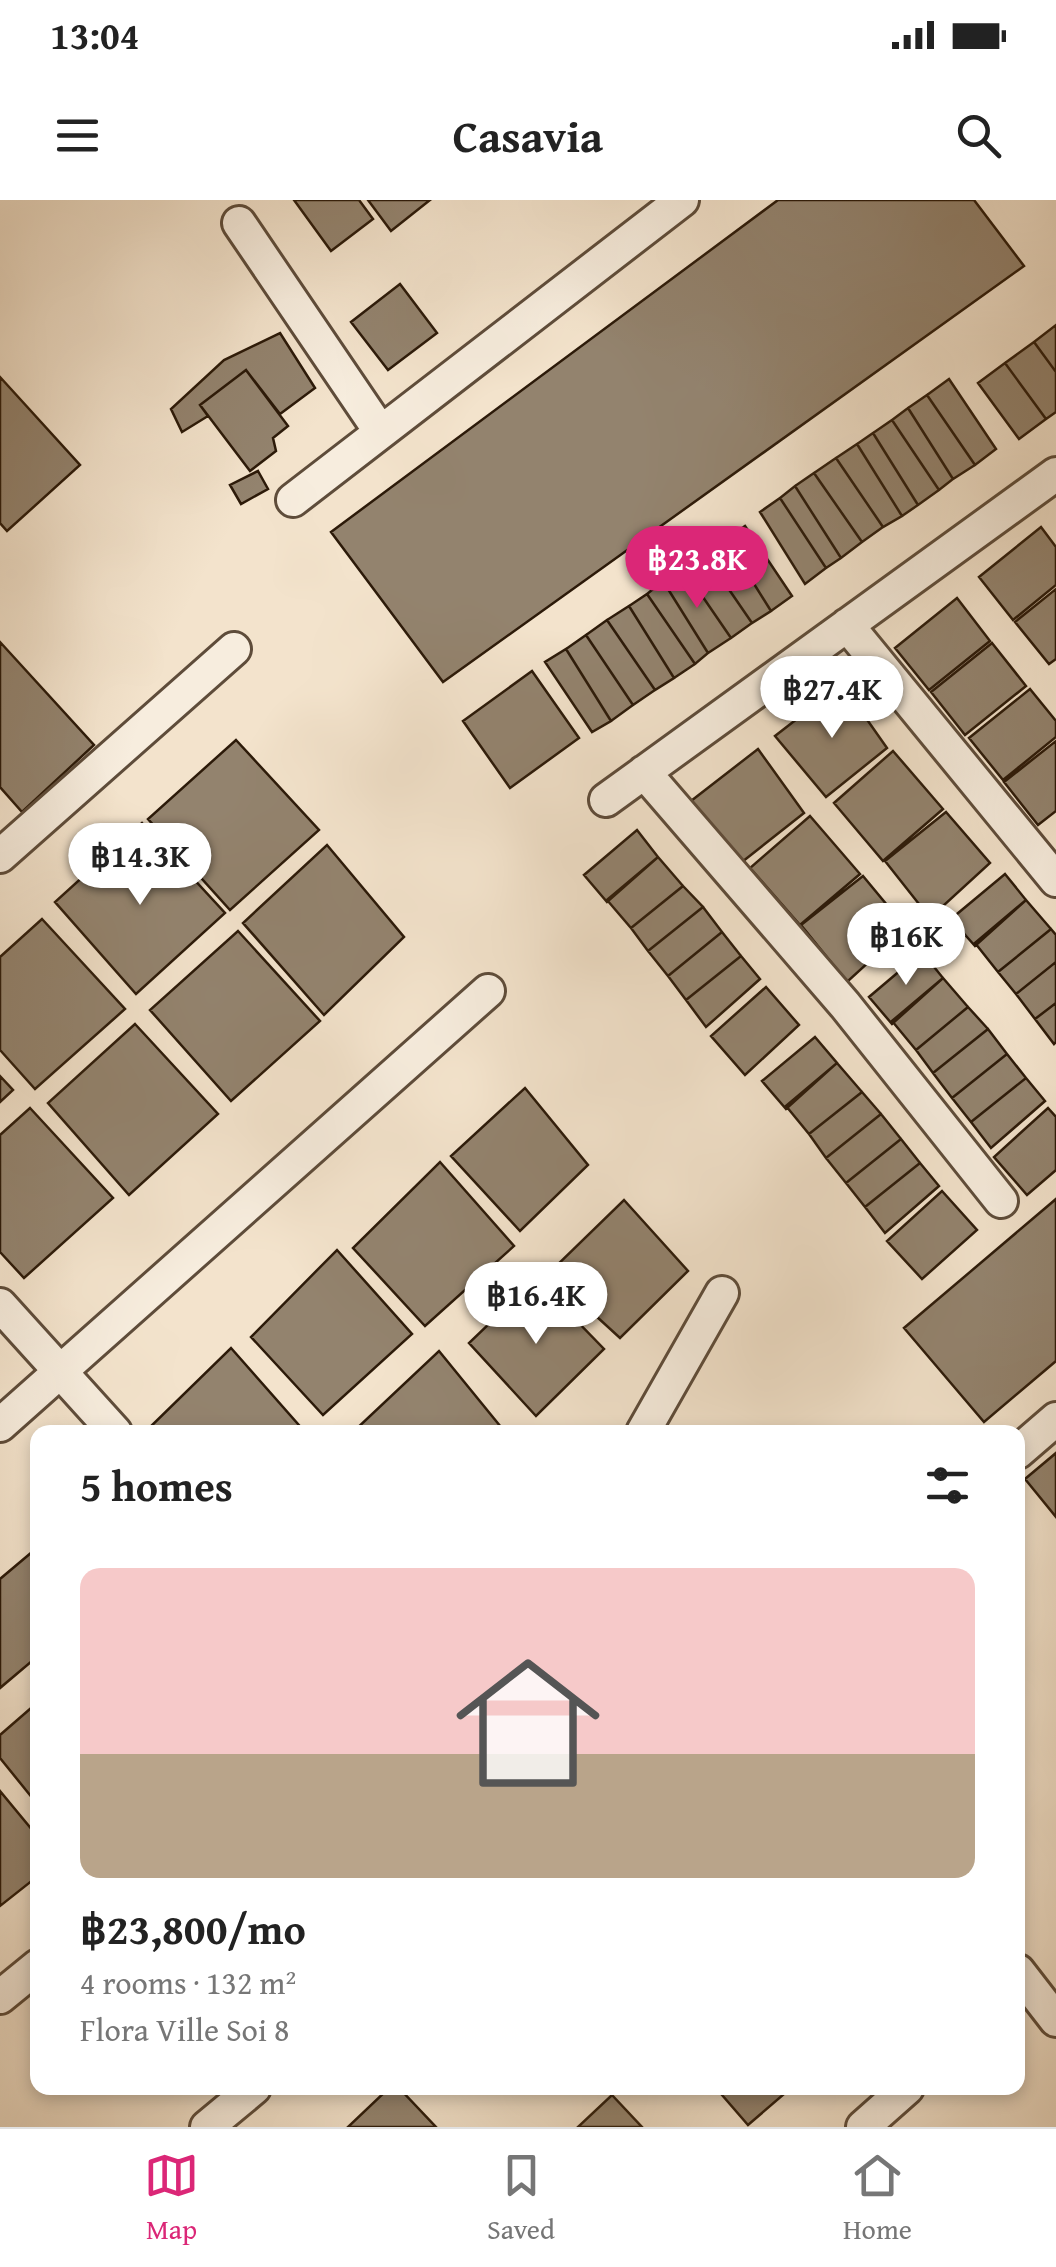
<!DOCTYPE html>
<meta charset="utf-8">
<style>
:root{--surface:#fff;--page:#f6f6f6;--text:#222;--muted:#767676;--line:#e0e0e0;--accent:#db2777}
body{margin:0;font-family:"Gentium Book Plus",serif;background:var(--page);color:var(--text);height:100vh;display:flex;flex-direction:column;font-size:38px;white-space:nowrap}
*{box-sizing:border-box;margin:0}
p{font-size:32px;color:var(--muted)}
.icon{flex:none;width:55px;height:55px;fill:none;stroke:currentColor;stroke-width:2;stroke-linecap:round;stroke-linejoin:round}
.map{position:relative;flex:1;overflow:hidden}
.sheet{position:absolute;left:30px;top:1225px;width:995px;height:670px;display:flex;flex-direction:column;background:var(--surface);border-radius:20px;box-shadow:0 5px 15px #0003}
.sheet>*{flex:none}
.price{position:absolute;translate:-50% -85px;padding:0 22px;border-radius:35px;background:#fff;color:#222;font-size:32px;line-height:65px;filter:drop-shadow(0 2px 5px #0008)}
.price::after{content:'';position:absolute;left:50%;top:60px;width:30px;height:22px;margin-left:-15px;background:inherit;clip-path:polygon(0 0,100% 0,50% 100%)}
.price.selected{background:var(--accent);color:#fff}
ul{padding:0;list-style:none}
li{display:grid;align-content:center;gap:20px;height:530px;padding:0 50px}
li+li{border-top:2px solid var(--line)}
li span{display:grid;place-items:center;height:310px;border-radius:20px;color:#555}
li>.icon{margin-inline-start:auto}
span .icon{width:180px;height:180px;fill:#fffc;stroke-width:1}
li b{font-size:42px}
h2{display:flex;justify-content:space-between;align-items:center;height:120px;padding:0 50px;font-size:42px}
.status{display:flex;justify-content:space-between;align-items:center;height:70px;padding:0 50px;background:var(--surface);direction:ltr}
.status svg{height:28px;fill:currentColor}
header{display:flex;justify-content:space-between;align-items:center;height:130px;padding:0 50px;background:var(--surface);font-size:45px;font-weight:700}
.tab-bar{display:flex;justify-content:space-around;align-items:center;height:140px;border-top:2px solid var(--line);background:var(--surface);font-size:28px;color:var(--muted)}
.tab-bar a{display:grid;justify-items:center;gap:5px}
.tab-bar .selected{color:var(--accent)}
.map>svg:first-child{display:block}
</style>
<div class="status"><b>13:04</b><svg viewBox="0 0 49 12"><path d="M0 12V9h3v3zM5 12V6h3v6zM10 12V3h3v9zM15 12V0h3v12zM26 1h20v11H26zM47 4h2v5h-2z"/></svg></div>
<header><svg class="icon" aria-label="menu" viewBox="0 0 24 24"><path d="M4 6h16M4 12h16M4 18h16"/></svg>Casavia<svg class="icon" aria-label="search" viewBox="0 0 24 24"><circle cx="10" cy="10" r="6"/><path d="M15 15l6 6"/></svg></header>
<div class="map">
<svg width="1056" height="1927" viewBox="0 0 1056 1927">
<rect width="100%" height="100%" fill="#f3e3cc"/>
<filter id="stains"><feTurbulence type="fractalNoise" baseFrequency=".002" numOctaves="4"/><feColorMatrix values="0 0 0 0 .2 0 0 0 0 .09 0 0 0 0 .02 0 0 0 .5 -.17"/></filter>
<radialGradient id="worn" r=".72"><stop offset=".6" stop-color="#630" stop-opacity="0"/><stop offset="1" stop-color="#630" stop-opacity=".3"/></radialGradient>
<path fill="#93836e" stroke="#2c1a09" stroke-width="2.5" d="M 294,0 L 359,0 L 373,19 L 331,51 Z
M 368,0 L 430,0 L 391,31 Z
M 778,0 L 974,0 L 1024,66 L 443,482 L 331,332 Z
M 400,84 L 437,133 L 388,170 L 351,122 Z
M 1056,125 L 1056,172 L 1034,142 Z
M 280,133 L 315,188 L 280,214 L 246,170 L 200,205 L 208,216 L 182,232 L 171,209 L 224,160 Z
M 1034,142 L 1056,172 L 1056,212 L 1046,219 L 1005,163 Z
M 1005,163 L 1046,219 L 1019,239 L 978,183 Z
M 246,170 L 288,226 L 273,238 L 276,251 L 250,271 L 200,205 Z
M 0,177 L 80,265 L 7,331 L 0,323 Z
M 949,179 L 996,249 L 975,265 L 927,195 Z
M 927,195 L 975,265 L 953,279 L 908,208 Z
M 908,208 L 953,279 L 939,290 L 892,220 Z
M 892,220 L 939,290 L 918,305 L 873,233 Z
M 873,233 L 918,305 L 902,316 L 857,244 Z
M 857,244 L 902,316 L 883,327 L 836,258 Z
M 836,258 L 883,327 L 862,342 L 814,273 Z
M 258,271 L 268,289 L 241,304 L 230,285 Z
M 814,273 L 862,342 L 841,358 L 795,286 Z
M 795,286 L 841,358 L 826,368 L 780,298 Z
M 780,298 L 826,368 L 805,384 L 760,312 Z
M 745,326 L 792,396 L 771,411 L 726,339 Z
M 1041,327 L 1056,347 L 1056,385 L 1013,420 L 979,377 Z
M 726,339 L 771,411 L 752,423 L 704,353 Z
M 704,353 L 752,423 L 731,438 L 683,368 Z
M 683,368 L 731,438 L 708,453 L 663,381 Z
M 663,381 L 708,453 L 695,464 L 647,394 Z
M 1056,389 L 1056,459 L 1049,464 L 1015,422 Z
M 647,394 L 695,464 L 674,478 L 629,406 Z
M 957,398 L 990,441 L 929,490 L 895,448 Z
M 629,406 L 674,478 L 655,490 L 607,420 Z
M 607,420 L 655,490 L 633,505 L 586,435 Z
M 586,435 L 633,505 L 611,521 L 566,449 Z
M 0,442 L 94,545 L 22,612 L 0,587 Z
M 992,443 L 1026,486 L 965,535 L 931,492 Z
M 566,449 L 611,521 L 592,532 L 545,462 Z
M 532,471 L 579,538 L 510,588 L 463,521 Z
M 842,484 L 887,548 L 826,597 L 775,536 Z
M 1030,489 L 1056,521 L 1056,537 L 1003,580 L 969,538 Z
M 236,540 L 319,630 L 230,710 L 148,619 Z
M 1056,541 L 1056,611 L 1038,625 L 1004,582 Z
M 758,549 L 804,613 L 742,662 L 691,601 Z
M 893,551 L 943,609 L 883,661 L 834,603 Z
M 946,612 L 990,663 L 930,718 L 885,661 Z
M 810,616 L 860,674 L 800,725 L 750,668 Z
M 142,623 L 225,713 L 136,794 L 55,702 Z
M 637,630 L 658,657 L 607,702 L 584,675 Z
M 327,645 L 404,737 L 324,815 L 243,723 Z
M 658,657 L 683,686 L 631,728 L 607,700 Z
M 1005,674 L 1026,700 L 975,746 L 951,719 Z
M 863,676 L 906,728 L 847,782 L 801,725 Z
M 683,686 L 703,707 L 648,751 L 631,728 Z
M 1026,700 L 1051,729 L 998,772 L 975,743 Z
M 703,707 L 722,732 L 668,776 L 648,751 Z
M 42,719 L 125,809 L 35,889 L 0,850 L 0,757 Z
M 1051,729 L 1056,735 L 1056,762 L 1016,794 L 998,772 Z
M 238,731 L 320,821 L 231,901 L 150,810 Z
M 722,732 L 741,756 L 686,800 L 668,776 Z
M 922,752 L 943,778 L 892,824 L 869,797 Z
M 741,756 L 760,779 L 706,827 L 686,800 Z
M 1056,762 L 1056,803 L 1035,819 L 1016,794 Z
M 943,778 L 968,807 L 916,850 L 892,821 Z
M 766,787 L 799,825 L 745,875 L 711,836 Z
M 1056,803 L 1056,842 L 1054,844 L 1035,819 Z
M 968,807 L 988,829 L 933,873 L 916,850 Z
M 135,824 L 218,914 L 129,995 L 48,903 Z
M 988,829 L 1007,854 L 952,898 L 933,873 Z
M 815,837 L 837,863 L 786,909 L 762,881 Z
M 1007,854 L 1026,878 L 971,922 L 952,898 Z
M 837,863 L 862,892 L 809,934 L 786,906 Z
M 0,876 L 13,890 L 0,902 Z
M 1026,878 L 1045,901 L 991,948 L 971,922 Z
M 525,888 L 588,965 L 520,1031 L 451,956 Z
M 862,892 L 881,914 L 826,958 L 809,934 Z
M 30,908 L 113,998 L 24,1078 L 0,1052 L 0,935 Z
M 1048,908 L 1056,917 L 1056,970 L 1027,995 L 994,957 Z
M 881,914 L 901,939 L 846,983 L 826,958 Z
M 901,939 L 920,963 L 865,1007 L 846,983 Z
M 440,962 L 514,1046 L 425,1126 L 353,1048 Z
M 920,963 L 939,986 L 885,1033 L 865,1007 Z
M 942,991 L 977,1030 L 922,1079 L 887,1041 Z
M 1056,999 L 1056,1161 L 984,1222 L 904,1128 Z
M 624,1000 L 688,1071 L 620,1138 L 549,1073 Z
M 337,1050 L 412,1134 L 323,1215 L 251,1137 Z
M 536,1079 L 604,1149 L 536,1216 L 469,1143 Z
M 231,1148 L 305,1232 L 145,1232 Z
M 439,1151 L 505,1232 L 353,1232 Z
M 1056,1253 L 1056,1317 L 1025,1279 Z
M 38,1347 L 38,1456 L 0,1488 L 0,1379 Z
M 38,1502 L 38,1605 L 0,1558 L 0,1535 Z
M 0,1591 L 38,1637 L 38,1676 L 0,1706 Z
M 389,1888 L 399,1888 L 436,1927 L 348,1927 Z
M 716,1888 L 791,1888 L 748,1925 Z
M 612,1895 L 642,1927 L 578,1927 Z"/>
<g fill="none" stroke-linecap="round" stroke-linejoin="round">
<defs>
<path id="minor" d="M 239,23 L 380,231
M 293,300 L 682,0
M 847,425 L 1056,680
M 644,572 L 845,805 L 1001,1001
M 606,600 L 1056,274
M 0,656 L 234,449
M 0,1105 L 115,1232
M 0,1225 L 488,791
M 643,1232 L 722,1093
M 1018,1252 L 1056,1219
M 1018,1771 L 1056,1820
M 0,1797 L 38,1766
M 207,1927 L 254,1888
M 863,1927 L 907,1888"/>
</defs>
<use href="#minor" stroke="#5e4c3a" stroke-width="38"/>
<use href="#minor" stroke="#f7edde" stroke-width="32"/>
</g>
<rect width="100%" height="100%" filter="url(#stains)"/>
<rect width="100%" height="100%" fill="url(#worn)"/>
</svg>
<b class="price selected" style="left:697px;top:411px">฿23.8K</b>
<b class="price" style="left:832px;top:541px">฿27.4K</b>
<b class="price" style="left:140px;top:708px">฿14.3K</b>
<b class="price" style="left:906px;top:788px">฿16K</b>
<b class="price" style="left:536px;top:1147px">฿16.4K</b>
<section class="sheet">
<h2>5 homes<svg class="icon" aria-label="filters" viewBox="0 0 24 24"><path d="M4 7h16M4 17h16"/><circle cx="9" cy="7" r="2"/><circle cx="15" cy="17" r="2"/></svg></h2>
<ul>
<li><span style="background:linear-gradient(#f6c9c9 60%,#b9a48a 0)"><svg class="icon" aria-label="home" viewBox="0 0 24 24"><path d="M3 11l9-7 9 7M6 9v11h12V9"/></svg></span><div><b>฿23,800/mo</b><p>4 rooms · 132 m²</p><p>Flora Ville Soi 8</p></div></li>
</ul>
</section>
</div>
<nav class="tab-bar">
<a class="selected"><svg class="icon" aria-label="map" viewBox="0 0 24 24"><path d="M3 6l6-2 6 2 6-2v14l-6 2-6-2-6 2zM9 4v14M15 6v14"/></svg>Map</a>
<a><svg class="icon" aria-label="saved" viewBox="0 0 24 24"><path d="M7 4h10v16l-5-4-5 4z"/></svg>Saved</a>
<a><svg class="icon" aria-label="home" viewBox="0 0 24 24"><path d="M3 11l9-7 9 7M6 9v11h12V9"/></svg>Home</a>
</nav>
